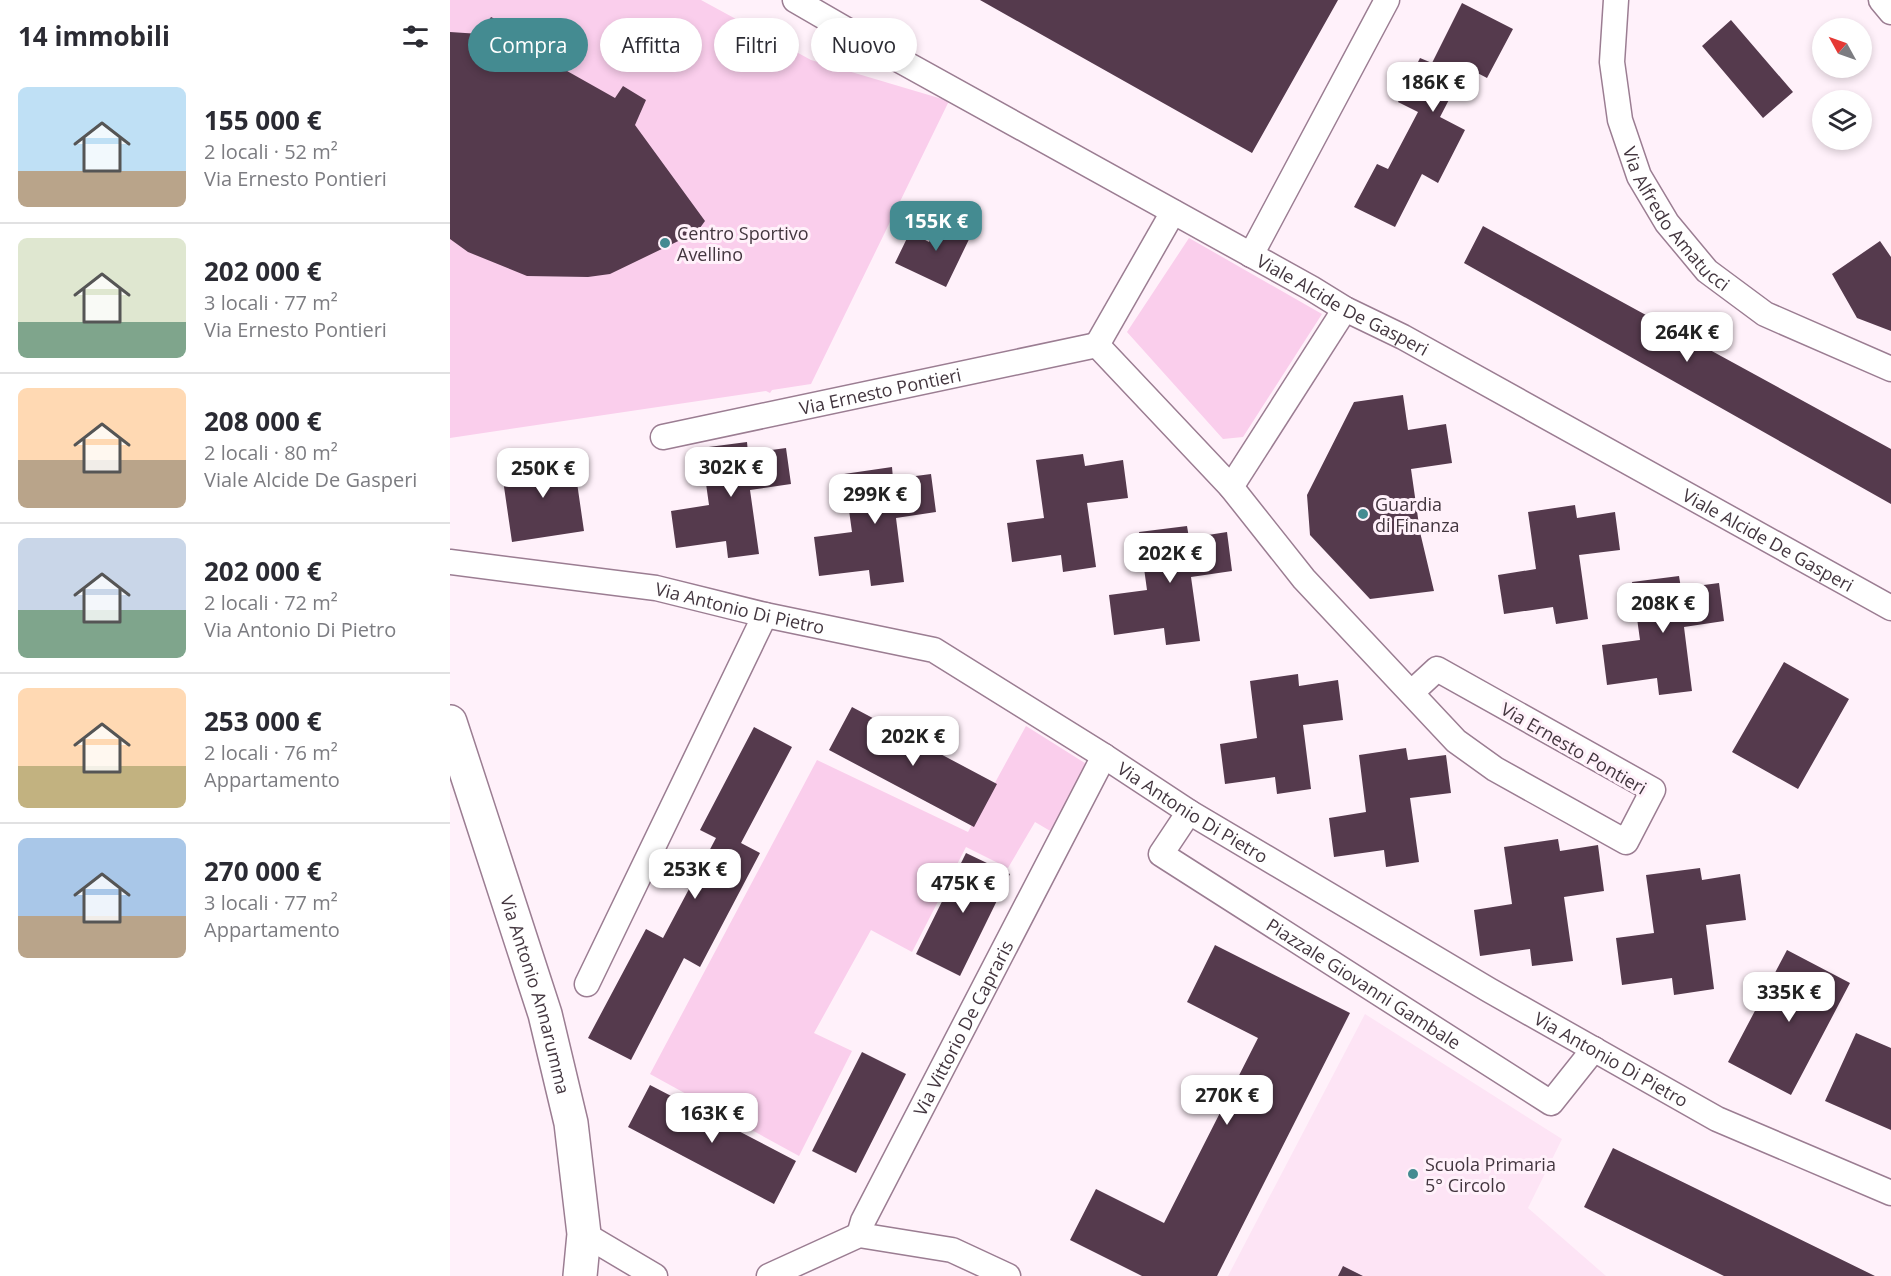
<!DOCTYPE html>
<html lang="it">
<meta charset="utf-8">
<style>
:root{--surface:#fff;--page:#f7f7f7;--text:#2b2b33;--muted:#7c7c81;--line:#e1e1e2;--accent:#448b91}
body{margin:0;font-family:"Open Sans",sans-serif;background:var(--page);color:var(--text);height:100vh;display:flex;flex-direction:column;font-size:22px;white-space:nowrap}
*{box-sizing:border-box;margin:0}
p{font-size:20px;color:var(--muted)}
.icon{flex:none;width:33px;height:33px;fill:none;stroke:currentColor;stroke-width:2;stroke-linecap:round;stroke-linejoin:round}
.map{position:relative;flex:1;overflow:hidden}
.drawer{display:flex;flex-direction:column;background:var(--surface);width:450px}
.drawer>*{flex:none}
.hud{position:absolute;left:18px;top:18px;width:570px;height:54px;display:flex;gap:12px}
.needle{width:39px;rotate:310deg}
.buttons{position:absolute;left:1362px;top:18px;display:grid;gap:12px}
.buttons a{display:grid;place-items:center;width:60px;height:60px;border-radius:50%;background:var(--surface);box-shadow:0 3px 9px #0003;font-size:30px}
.price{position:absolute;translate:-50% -51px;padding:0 14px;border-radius:12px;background:#fff;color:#222;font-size:20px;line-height:39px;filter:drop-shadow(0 2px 3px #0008)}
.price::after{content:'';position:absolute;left:50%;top:36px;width:18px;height:14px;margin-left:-9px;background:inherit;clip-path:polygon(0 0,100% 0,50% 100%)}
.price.current{background:var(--accent);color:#fff}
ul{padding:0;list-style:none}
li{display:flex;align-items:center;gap:18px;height:150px;padding:0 18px}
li+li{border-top:2px solid var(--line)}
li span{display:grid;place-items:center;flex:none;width:168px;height:120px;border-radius:9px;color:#555}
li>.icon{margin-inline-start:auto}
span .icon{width:72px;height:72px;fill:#fffc;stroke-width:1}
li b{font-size:26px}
h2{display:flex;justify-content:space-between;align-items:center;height:72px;padding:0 18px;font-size:26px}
.pill{padding:0 21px;border-radius:27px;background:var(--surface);box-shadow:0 3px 9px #0003;font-size:21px;line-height:54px}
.pill.current{background:var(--accent);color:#fff}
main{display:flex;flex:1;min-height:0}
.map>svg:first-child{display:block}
</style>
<main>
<section class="drawer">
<h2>14 immobili<svg class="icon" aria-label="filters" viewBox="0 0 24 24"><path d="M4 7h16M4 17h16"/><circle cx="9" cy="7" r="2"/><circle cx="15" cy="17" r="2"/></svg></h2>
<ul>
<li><span style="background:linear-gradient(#bfe0f5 70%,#b9a48a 0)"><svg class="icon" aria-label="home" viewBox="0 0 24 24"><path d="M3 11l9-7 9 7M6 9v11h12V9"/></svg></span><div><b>155 000 €</b><p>2 locali · 52 m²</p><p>Via Ernesto Pontieri</p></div></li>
<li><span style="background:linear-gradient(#dfe7d0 70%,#7fa58c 0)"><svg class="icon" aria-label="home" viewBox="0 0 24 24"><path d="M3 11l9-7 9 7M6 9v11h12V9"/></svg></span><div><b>202 000 €</b><p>3 locali · 77 m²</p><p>Via Ernesto Pontieri</p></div></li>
<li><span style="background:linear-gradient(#ffd9b3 60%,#b9a48a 0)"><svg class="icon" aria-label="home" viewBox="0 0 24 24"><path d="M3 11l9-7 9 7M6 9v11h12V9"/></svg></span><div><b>208 000 €</b><p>2 locali · 80 m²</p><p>Viale Alcide De Gasperi</p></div></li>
<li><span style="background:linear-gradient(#c9d6e8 60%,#7fa58c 0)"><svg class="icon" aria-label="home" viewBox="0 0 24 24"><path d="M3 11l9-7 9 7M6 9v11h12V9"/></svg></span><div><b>202 000 €</b><p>2 locali · 72 m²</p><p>Via Antonio Di Pietro</p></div></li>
<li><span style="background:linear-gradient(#ffd9b3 65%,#c2b280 0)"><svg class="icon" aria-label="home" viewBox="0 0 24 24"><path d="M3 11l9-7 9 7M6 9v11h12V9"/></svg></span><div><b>253 000 €</b><p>2 locali · 76 m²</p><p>Appartamento</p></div></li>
<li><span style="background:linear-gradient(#a9c7e8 65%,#b9a48a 0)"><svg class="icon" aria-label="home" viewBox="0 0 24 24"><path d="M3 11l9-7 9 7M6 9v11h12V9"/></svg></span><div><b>270 000 €</b><p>3 locali · 77 m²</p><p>Appartamento</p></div></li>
</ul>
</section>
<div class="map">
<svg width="1441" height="1276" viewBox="0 0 1441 1276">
<rect width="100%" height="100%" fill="#fff1fa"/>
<path fill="#fde4f5" d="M 915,1014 L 1112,1139 L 1078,1208 L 1156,1276 L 778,1276 Z"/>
<path fill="#faceec" d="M 0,0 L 251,0 L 361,60 L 499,101 L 361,384 L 322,390 L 320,393 L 316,391 L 0,438 Z
M 739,238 L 872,314 L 793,437 L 773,439 L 677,332 Z
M 576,726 L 638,765 L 602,832 L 585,822 L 558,868 L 516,847 L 462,952 L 421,930 L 364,1033 L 402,1051 L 349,1156 L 200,1074 L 367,760 L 518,832 Z"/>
<path fill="#553a4d" d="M 530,0 L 888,0 L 802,153 Z
M 1012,3 L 1063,29 L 1037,78 L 1016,67 L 990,117 L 1015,130 L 988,183 L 972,174 L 945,227 L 904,207 L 927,164 L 938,169 L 968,112 L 948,102 L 970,58 L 982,63 Z
M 41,17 L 59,26 L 53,35 L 165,98 L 173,86 L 196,100 L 185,125 L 255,221 L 247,232 L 160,274 L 138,277 L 77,276 L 18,252 L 0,239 L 0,32 L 30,34 Z
M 1281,20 L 1343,92 L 1313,118 L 1252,46 Z
M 491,217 L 523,231 L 496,287 L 445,263 L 460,232 L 479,242 Z
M 1033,226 L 1441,449 L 1441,504 L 1014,263 Z
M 1430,241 L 1441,257 L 1441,331 L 1407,318 L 1382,274 Z
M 953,395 L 958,430 L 996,424 L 1002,463 L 961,469 L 970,532 L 984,591 L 920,599 L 860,535 L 857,495 L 904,402 Z
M 297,442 L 298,453 L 336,448 L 341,484 L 300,490 L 309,554 L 278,558 L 276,541 L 226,548 L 221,511 L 259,505 L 251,448 Z
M 633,454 L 635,466 L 673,460 L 678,498 L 637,503 L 646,567 L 613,572 L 611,555 L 562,562 L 557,523 L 594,518 L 586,460 Z
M 123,455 L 134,531 L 62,542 L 51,466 Z
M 442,467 L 443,479 L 481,474 L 486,512 L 446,518 L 454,582 L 421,586 L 419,570 L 369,576 L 364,537 L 402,532 L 394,474 Z
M 1125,505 L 1127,518 L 1165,512 L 1170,550 L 1129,555 L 1138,619 L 1106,624 L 1103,607 L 1054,614 L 1048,575 L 1086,569 L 1078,512 Z
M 737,526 L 739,538 L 777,532 L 782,571 L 741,577 L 750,641 L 716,645 L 714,628 L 664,635 L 659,595 L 697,590 L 689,532 Z
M 1229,576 L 1231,588 L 1269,583 L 1274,621 L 1234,627 L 1242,691 L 1209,695 L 1207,678 L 1157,685 L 1152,645 L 1190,640 L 1182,582 Z
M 1334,662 L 1399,699 L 1348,789 L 1282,752 Z
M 848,674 L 849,686 L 888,680 L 893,720 L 853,725 L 861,789 L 827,794 L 825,777 L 775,784 L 770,744 L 807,738 L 800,681 Z
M 402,707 L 547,784 L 524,827 L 379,750 Z
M 304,727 L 342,747 L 291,843 L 310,853 L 250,967 L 234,958 L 181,1060 L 138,1038 L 196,929 L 213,938 L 266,838 L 250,830 Z
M 956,748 L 958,760 L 996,755 L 1001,793 L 960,798 L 969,862 L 936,867 L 934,850 L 884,857 L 879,818 L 916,812 L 909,755 Z
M 1108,839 L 1110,851 L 1148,845 L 1154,891 L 1114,897 L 1123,961 L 1082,966 L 1080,949 L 1030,956 L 1024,910 L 1062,904 L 1054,847 Z
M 516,853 L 560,874 L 510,976 L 466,954 Z
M 1250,868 L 1252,880 L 1290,874 L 1296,920 L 1256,925 L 1264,989 L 1224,995 L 1222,978 L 1172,985 L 1166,938 L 1204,933 L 1196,875 Z
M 765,945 L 900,1013 L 767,1276 L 692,1276 L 620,1240 L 646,1189 L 714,1223 L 808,1038 L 737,1002 Z
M 1337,950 L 1400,983 L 1341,1095 L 1278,1062 Z
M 1406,1033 L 1441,1048 L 1441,1130 L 1375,1101 Z
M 412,1052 L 456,1074 L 406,1173 L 362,1151 Z
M 200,1085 L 346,1161 L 324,1204 L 178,1127 Z
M 1163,1148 L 1425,1276 L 1274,1276 L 1134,1207 Z
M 893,1266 L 913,1276 L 888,1276 Z"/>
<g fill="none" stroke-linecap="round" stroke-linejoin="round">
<defs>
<g id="street">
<path id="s1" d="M 345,0 L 433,51 L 861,288 L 895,309 L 953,337 L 1441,608"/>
<path id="s2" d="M 1166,0 L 1162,62 L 1170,120 L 1189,176 L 1217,223 L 1257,271 L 1315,314 L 1441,369"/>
<path d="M 1431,0 L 1441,12"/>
<path d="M 801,255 L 937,0"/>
<path d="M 647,345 L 723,212"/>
<path id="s3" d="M 213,437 L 647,345 L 781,487 L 854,579 L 1006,741 L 1045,769 L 1176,842 L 1203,790 L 987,669 L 961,693"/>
<path d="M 781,487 L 895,309"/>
<path id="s4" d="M 0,562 L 206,588 L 315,615 L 484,650 L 654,756 L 739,812 L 1039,990 L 1267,1119 L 1441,1193"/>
<path id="s5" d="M 739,812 L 711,854 L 1101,1103 L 1144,1049"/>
<path d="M 137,984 L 315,615"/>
<path d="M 134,1234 L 205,1276"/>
<path id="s6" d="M 409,1235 L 413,1221 L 654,756"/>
<path d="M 319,1276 L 409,1235 L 502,1250 L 558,1276"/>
</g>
<g id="secondary">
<path id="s7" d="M 0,722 L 95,1014 L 121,1123 L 134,1234 L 130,1276"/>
</g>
</defs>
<use href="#street" stroke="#9b7d92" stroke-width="27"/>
<use href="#secondary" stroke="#9b7d92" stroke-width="36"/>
<use href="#street" stroke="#fff" stroke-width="24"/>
<use href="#secondary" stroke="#fff" stroke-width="33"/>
</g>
<g fill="#448b91" stroke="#fff1fa" stroke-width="2">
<circle cx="215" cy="243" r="6"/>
<circle cx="913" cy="514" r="6"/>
<circle cx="963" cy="1174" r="6"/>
</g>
<g text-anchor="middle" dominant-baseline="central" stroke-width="6" stroke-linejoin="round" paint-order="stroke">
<g font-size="18" fill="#43363f" stroke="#fff1fa">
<text stroke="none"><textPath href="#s2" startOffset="236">Via Alfredo Amatucci</textPath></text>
<text stroke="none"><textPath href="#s1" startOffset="627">Viale Alcide De Gasperi</textPath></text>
<text stroke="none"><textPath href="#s3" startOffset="222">Via Ernesto Pontieri</textPath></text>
<text stroke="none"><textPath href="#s1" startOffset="1113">Viale Alcide De Gasperi</textPath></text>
<text stroke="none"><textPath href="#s4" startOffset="294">Via Antonio Di Pietro</textPath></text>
<text transform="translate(1124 748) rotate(30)">Via Ernesto Pontieri</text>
<text stroke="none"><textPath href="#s4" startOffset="798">Via Antonio Di Pietro</textPath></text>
<text stroke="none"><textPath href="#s5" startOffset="291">Piazzale Giovanni Gambale</textPath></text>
<text stroke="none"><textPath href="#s7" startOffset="286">Via Antonio Annarumma</textPath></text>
<text stroke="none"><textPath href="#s6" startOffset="232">Via Vittorio De Capraris</textPath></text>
<text stroke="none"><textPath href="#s4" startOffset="1284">Via Antonio Di Pietro</textPath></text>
</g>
<g font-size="18" fill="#43363f" stroke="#fff1fa" text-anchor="start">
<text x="227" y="233">Centro Sportivo<tspan x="227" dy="21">Avellino</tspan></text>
<text x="925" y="504">Guardia<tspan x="925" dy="21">di Finanza</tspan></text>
<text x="975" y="1164">Scuola Primaria<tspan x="975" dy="21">5° Circolo</tspan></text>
</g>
</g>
</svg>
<div class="buttons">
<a><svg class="needle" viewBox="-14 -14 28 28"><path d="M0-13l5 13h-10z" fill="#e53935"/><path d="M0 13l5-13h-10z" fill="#7c7c81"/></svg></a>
<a><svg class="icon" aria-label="layers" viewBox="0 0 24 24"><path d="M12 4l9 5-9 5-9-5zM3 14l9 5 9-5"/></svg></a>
</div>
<b class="price" style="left:983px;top:113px">186K €</b>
<b class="price current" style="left:486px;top:252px">155K €</b>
<b class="price" style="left:1237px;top:363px">264K €</b>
<b class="price" style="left:281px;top:498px">302K €</b>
<b class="price" style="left:93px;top:499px">250K €</b>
<b class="price" style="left:425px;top:525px">299K €</b>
<b class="price" style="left:720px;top:584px">202K €</b>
<b class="price" style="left:1213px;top:634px">208K €</b>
<b class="price" style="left:463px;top:767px">202K €</b>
<b class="price" style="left:245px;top:900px">253K €</b>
<b class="price" style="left:513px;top:914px">475K €</b>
<b class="price" style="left:1339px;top:1023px">335K €</b>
<b class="price" style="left:777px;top:1126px">270K €</b>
<b class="price" style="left:262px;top:1144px">163K €</b>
<div class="hud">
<a class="pill current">Compra</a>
<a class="pill">Affitta</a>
<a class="pill">Filtri</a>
<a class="pill">Nuovo</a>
</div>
</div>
</main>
